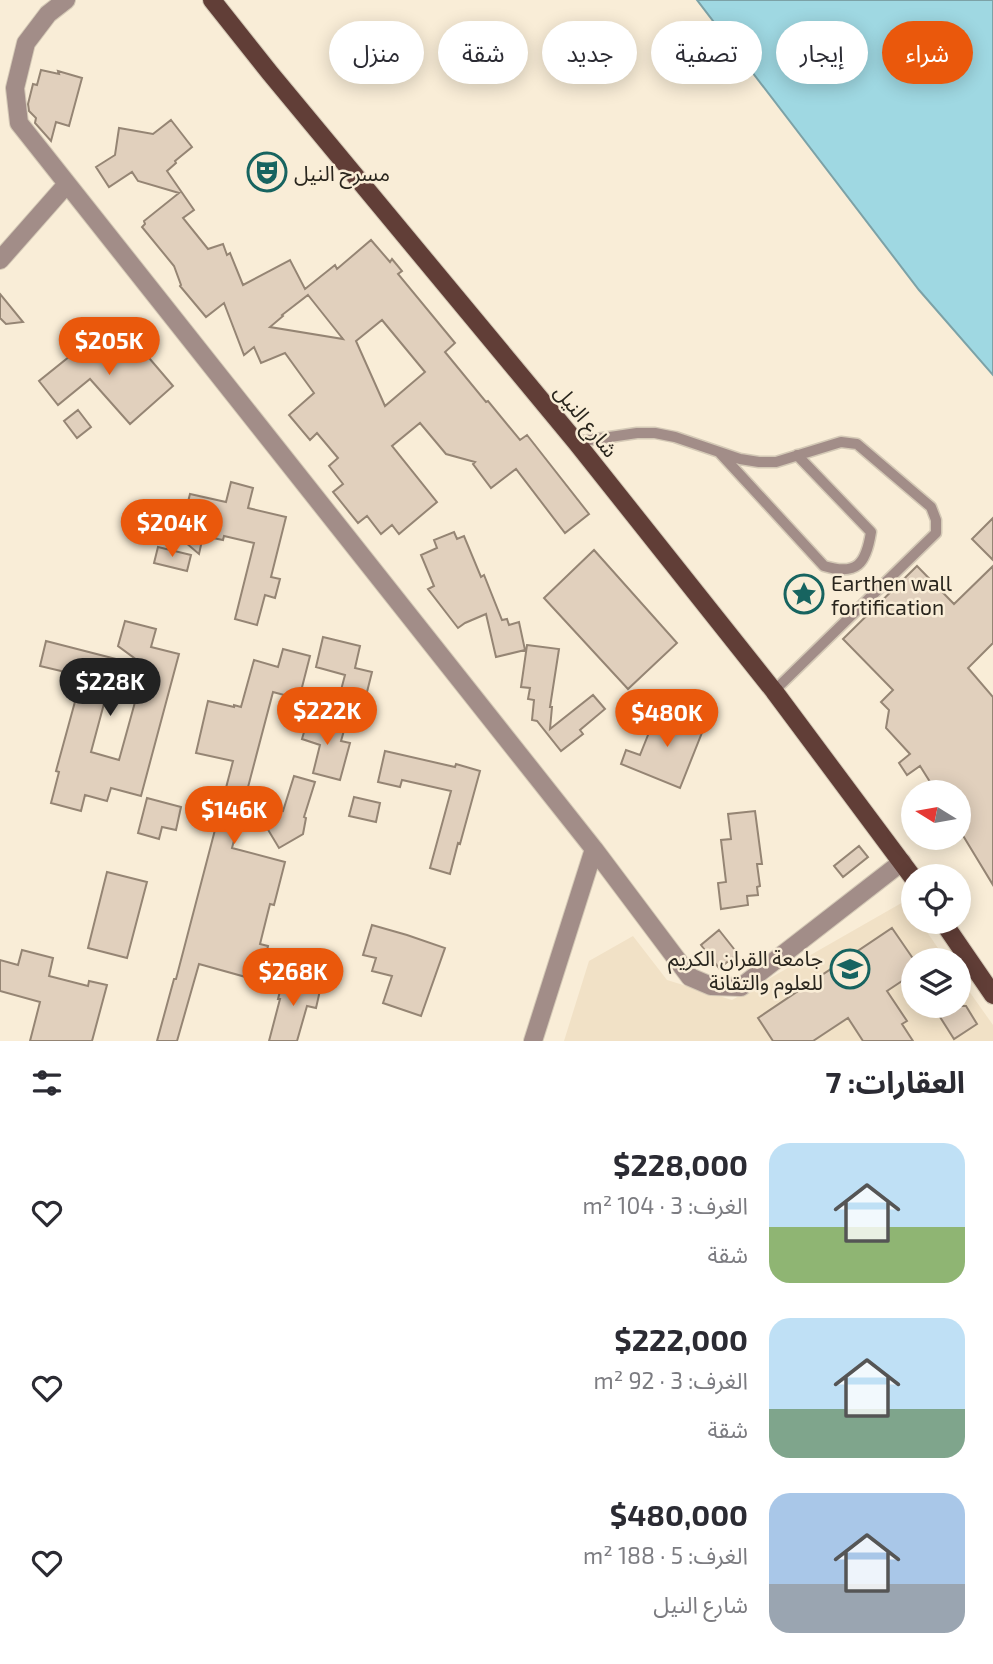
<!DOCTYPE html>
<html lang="ar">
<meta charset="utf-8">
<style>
:root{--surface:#fff;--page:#f2f2f3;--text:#2b2b33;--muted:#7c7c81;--accent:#ea580c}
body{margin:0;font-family:"Exo 2","Noto Sans Arabic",sans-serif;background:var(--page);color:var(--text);direction:rtl;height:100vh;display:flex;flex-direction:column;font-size:26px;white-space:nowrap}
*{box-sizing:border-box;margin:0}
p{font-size:23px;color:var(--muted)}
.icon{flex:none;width:38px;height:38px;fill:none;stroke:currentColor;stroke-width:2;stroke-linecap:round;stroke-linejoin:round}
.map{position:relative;height:1041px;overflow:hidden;direction:ltr}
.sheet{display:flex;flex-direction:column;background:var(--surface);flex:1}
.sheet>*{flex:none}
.guide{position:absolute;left:21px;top:21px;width:952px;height:63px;direction:rtl;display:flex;gap:14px}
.needle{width:46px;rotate:281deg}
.tools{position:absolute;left:901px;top:780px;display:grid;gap:14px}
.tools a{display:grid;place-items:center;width:70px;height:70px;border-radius:50%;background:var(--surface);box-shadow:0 4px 18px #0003;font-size:35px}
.price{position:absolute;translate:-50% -60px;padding:0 16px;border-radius:24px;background:var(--accent);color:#fff;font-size:23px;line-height:46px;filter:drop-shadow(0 2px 4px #0008)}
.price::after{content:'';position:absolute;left:50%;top:42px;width:21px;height:16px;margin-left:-10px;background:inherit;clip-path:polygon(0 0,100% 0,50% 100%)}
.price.active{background:#222;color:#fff}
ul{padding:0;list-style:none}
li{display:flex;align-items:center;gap:21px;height:175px;padding:0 28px}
li span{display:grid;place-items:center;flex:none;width:196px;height:140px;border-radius:21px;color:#555}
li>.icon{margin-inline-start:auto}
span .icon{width:84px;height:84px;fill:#fffc;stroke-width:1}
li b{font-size:30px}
h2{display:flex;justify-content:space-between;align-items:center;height:84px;padding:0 28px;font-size:30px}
.chip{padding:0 24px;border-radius:32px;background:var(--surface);box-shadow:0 4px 18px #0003;font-size:24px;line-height:63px}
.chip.active{background:var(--accent);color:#fff}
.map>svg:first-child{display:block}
</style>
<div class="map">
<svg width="993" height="1041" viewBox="0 0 993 1041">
<rect width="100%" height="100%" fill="#f9edd7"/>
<path fill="#f1e1c6" d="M 905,901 L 913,912 L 914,922 L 920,922 L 947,961 L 914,961 L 914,1006 L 959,1006 L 959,977 L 993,1025 L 993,1041 L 564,1041 L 589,961 L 633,936 L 667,980 L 732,1000 Z"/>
<path fill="#9fd8e2" stroke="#7ca2a7" stroke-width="2" d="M 697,0 L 993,0 L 993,375 L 919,290 Z"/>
<path fill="#e1d0bd" stroke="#958574" stroke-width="2" fill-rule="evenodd" d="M 41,70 L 59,74 L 58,71 L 82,78 L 69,126 L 56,122 L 51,141 L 35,123 L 36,118 L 29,111 L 28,104 L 33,84 L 37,85 Z
M 171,120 L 192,147 L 175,161 L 176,163 L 167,171 L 194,210 L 183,218 L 208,249 L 223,244 L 227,255 L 230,253 L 243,285 L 290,260 L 305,289 L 335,265 L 337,269 L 371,240 L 390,262 L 392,259 L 402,271 L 398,274 L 455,343 L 445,352 L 486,402 L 488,401 L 520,440 L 527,435 L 589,514 L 565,533 L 516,469 L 491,488 L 473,464 L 475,462 L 446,454 L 420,423 L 392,446 L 437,502 L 399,534 L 392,525 L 381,534 L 367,516 L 358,523 L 333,492 L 343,484 L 329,466 L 338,458 L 317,433 L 310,440 L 289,415 L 314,393 L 285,353 L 261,363 L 254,347 L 244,355 L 224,303 L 206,317 L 180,286 L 181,285 L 174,266 L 142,227 L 145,224 L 144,221 L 179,193 L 138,181 L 132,172 L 109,187 L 96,167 L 115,155 L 119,128 L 153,134 ZM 308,295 L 343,339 L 270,327 L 283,316 L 282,315 ZM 382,320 L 425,372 L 385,406 L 356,341 Z
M 0,294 L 23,322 L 6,324 L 0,318 Z
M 105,328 L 130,361 L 135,356 L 137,359 L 144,352 L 173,386 L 130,424 L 90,379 L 58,405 L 39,381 Z
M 78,410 L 91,427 L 77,438 L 64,421 Z
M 231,482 L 253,488 L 248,508 L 286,517 L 271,577 L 280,579 L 275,598 L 265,595 L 257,625 L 235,619 L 254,543 L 224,536 L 223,540 L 203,536 L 199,554 L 179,537 L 190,494 L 226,502 Z
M 993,518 L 993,560 L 972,539 Z
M 454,532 L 457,539 L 464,536 L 481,577 L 484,575 L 502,620 L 507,619 L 509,625 L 519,622 L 525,650 L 496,657 L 486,614 L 465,623 L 458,628 L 428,589 L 434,586 L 421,555 L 437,548 L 434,540 Z
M 158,547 L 191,555 L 187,571 L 154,563 Z
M 594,550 L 677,643 L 628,689 L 544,598 Z
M 917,566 L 954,604 L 993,566 L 993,643 L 968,668 L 993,697 L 993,885 L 959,829 L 959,793 L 937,793 L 920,766 L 907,775 L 899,763 L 910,754 L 886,728 L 889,710 L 881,702 L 893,690 L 843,639 Z
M 125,621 L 156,629 L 151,647 L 179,654 L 141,796 L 111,788 L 107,801 L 85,795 L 81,811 L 51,803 L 59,772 L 56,771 L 82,676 L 40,666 L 46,641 L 116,659 L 91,752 L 119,760 L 145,666 L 118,646 Z
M 323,637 L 360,646 L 355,668 L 372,672 L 361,716 L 336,709 L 345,675 L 316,667 Z
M 527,645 L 559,649 L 550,707 L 552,707 L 550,729 L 593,695 L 605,709 L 580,730 L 583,734 L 561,751 L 537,721 L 532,720 L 534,700 L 528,699 L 530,688 L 521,687 Z
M 283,649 L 310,656 L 299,699 L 273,692 L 232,848 L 285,862 L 274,905 L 270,904 L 260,944 L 268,946 L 260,981 L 199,964 L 177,1041 L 157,1041 L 174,979 L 176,979 L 233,761 L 196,753 L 208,701 L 234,707 L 234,705 L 241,707 L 254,660 L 278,667 Z
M 673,712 L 705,725 L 680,788 L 621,764 L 626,750 L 640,755 L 656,715 L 670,720 Z
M 309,715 L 345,727 L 341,741 L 350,743 L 340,780 L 313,773 L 320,745 L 302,739 Z
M 385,751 L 455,767 L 456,764 L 480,771 L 460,844 L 458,843 L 450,874 L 430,868 L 451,791 L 402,780 L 400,787 L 378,782 Z
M 294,776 L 315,782 L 304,817 L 306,818 L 303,834 L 279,848 L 261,818 L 273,809 L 283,811 Z
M 354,797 L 380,803 L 376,822 L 349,816 Z
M 147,798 L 181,807 L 176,830 L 162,827 L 159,839 L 138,833 Z
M 755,811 L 762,864 L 757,864 L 760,886 L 757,887 L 758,895 L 747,896 L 748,905 L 721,909 L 718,883 L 726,882 L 721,840 L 731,839 L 728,814 Z
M 859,846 L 868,857 L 843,877 L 834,866 Z
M 107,872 L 147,882 L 127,958 L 88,948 Z
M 372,925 L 407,935 L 445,948 L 421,1016 L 383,1003 L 392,976 L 372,971 L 376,958 L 363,955 Z
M 892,928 L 914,960 L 914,973 L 887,991 L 907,1021 L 902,1024 L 913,1041 L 863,1041 L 848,1018 L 813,1041 L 773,1041 L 758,1018 Z
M 719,930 L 738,954 L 719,968 L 701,945 Z
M 22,950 L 53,958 L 49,976 L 88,986 L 89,981 L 107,985 L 92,1041 L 30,1041 L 40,1002 L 0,991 L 0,960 L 18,965 Z
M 284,976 L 321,986 L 316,1008 L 307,1006 L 297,1041 L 269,1041 L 280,999 L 278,999 Z
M 933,1006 L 966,1006 L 977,1024 L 954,1039 Z"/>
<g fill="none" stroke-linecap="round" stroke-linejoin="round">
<defs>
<path id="service" d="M 576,442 L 637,433 L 655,433 L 675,437 L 740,459 L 759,462 L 776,462 L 841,442 L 857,444 L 931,507 L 936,520 L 936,533 L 774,691
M 720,453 L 824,566 C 857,576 866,564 871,532 L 797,455"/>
<path id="minor" d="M 66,0 L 48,14 L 26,43 L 15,88 L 19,123 L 594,849 L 690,977 L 711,986 L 741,987 L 902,862
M 0,260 L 67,184
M 533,1041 L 594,849"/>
<path id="primary" d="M 212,0 L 270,73 L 576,442 L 774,691 L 914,879
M 943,922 L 993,995"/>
</defs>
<use href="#service" stroke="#d4c9b6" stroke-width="13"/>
<use href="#minor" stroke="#d4c9b6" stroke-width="20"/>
<use href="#primary" stroke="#d4c9b6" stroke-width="20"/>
<use href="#service" stroke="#a28d88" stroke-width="10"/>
<use href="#minor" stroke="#a28d88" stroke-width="18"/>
<use href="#primary" stroke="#613e37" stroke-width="18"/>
</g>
<defs>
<symbol id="theatre-ring" viewBox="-11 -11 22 22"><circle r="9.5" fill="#f9edd7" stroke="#176460" stroke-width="1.5"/><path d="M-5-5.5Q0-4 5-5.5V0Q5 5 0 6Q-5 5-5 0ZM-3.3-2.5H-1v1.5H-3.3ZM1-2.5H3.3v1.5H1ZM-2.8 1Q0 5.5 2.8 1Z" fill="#176460"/></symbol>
<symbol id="sight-ring" viewBox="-11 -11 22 22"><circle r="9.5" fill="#f9edd7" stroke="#176460" stroke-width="1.5"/><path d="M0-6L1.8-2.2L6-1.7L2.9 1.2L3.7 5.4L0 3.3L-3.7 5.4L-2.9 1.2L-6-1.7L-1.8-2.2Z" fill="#176460"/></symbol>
<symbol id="university-ring" viewBox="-11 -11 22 22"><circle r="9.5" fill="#f9edd7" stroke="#176460" stroke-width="1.5"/><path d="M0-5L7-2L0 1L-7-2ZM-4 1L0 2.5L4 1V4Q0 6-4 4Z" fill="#176460"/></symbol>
</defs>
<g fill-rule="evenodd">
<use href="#theatre-ring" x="245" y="150" width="44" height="44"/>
<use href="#sight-ring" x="782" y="572" width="44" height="44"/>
<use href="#university-ring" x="828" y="947" width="44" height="44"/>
</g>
<g text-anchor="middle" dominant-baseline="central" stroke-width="5" stroke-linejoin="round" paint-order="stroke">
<g font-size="21" fill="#29251d" stroke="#f9edd7" text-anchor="start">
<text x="294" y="172">مسرح النيل</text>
<text x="831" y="582">Earthen wall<tspan x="831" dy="24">fortification</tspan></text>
<text x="823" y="957" text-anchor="end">جامعة القران الكريم<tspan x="823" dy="24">للعلوم والتقانة</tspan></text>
</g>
<g font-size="21" fill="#29251d" stroke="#f9edd7">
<text transform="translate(587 420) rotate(51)">شارع النيل</text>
</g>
</g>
</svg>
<div class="tools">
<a><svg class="needle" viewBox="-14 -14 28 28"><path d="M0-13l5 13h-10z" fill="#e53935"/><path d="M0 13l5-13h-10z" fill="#7c7c81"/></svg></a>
<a><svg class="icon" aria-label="locate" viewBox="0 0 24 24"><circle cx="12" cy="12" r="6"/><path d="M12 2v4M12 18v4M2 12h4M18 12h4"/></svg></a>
<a><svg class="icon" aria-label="layers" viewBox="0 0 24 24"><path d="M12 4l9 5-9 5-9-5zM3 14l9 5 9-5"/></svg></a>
</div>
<b class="price" style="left:109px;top:377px">$205K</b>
<b class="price" style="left:172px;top:559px">$204K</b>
<b class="price active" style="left:110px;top:718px">$228K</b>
<b class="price" style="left:327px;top:747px">$222K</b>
<b class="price" style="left:667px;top:749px">$480K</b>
<b class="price" style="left:234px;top:846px">$146K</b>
<b class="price" style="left:293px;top:1008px">$268K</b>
<div class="guide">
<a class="chip active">شراء</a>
<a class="chip">إيجار</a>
<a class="chip">تصفية</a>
<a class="chip">جديد</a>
<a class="chip">شقة</a>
<a class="chip">منزل</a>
</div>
</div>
<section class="sheet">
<h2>العقارات: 7<svg class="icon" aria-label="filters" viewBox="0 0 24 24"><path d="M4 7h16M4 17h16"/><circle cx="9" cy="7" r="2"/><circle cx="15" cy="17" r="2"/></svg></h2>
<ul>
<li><span style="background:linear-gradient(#bfe0f5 60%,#8fb573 0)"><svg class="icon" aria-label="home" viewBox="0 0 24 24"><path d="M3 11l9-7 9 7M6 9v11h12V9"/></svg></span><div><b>$228,000</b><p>الغرف: 3 · 104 m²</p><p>شقة</p></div><svg class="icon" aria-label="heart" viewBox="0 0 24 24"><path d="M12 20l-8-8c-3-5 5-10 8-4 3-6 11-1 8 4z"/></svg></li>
<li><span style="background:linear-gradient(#bfe0f5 65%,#7fa58c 0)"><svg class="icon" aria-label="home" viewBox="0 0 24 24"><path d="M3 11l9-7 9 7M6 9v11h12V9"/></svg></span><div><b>$222,000</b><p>الغرف: 3 · 92 m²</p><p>شقة</p></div><svg class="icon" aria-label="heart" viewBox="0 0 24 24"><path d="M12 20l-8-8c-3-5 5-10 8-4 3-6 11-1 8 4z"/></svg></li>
<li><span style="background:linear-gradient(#a9c7e8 65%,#9aa5b1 0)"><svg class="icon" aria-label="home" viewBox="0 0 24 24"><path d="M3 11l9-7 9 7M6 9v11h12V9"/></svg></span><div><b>$480,000</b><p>الغرف: 5 · 188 m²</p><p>شارع النيل</p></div><svg class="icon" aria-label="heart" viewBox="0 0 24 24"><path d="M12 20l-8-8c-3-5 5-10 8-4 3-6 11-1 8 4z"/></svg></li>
</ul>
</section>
